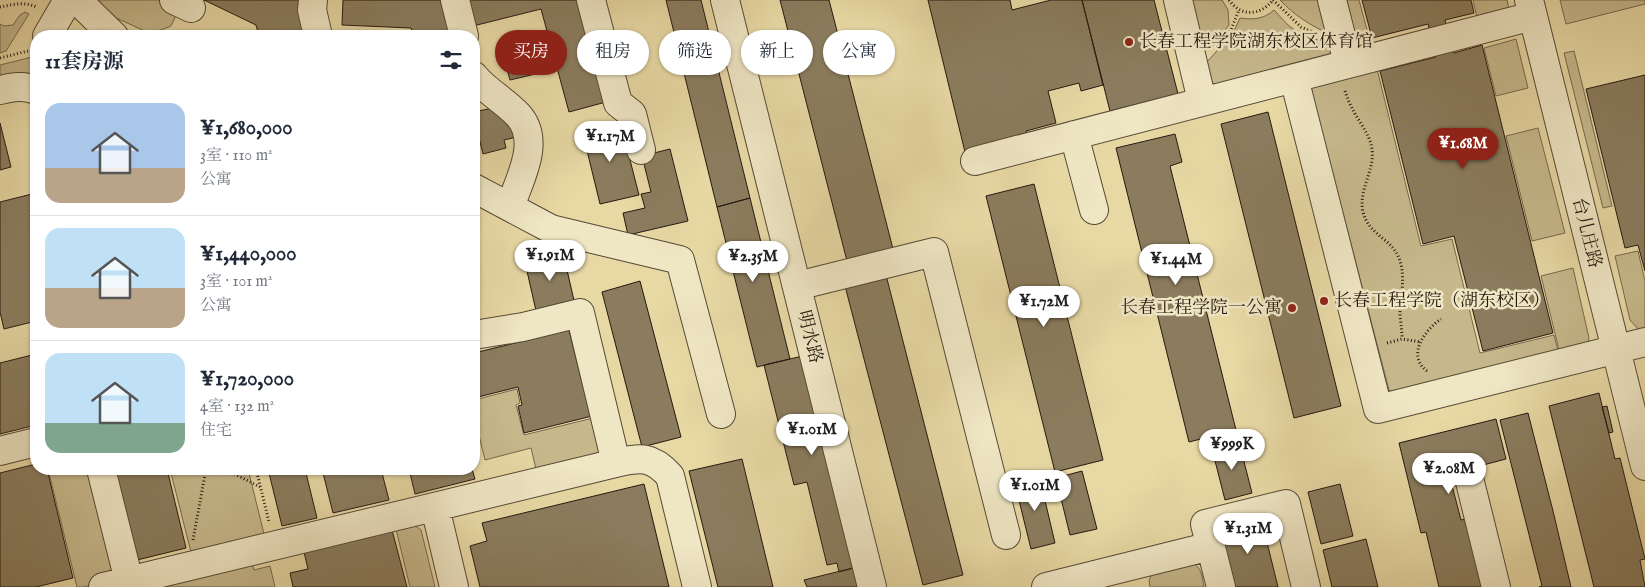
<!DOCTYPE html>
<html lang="zh">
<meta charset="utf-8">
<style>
:root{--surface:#fff;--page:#f2f2f3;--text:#1f2937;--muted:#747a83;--line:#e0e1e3;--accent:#8f2418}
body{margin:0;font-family:"IM FELL English","Noto Serif SC",serif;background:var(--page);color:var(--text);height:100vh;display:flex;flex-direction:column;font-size:19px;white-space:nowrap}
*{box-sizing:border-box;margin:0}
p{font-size:16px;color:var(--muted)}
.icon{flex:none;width:28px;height:28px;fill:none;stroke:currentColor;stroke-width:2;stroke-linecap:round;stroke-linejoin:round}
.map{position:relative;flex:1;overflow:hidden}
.sheet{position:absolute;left:30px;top:30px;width:450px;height:445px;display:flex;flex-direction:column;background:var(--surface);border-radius:20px;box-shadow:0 1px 4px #0004}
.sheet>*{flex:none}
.guide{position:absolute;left:495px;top:30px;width:475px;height:45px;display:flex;gap:10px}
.price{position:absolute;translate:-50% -42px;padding:0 11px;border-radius:18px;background:#fff;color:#222;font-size:16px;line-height:32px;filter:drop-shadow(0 1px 2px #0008)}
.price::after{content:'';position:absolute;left:50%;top:30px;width:15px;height:11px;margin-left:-8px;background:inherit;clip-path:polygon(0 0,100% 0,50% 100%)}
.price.current{background:var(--accent);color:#fff}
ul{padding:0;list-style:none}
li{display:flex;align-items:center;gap:15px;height:125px;padding:0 15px}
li+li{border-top:1px solid var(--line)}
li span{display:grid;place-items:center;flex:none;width:140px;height:100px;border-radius:15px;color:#555}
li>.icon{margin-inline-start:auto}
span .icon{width:60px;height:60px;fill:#fffc;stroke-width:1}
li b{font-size:21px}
h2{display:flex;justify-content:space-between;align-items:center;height:60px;padding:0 15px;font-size:21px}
.tag{padding:0 18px;border-radius:22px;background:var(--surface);box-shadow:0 1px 4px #0004;font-size:18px;line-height:45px}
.tag.current{background:var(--accent);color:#fff}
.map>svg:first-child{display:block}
</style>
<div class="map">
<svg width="1645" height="587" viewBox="0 0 1645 587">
<rect width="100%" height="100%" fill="#e7d8a4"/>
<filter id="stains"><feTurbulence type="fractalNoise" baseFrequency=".004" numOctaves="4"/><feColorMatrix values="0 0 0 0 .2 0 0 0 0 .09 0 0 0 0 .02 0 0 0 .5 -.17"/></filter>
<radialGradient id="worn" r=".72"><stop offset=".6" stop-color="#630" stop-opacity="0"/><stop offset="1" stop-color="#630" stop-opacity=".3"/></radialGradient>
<path fill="#c6b88b" stroke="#76684e" d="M 95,0 L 158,0 L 179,9 L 171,26 L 161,30 L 147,32 L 103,12 Z
M 1190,0 L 1222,0 L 1228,10 L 1229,25 L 1213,46 L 1205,47 L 1201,44 Z
M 1280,0 L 1321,0 L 1329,34 C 1310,25 1295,16 1280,0 Z
M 1343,0 L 1359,0 L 1369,37 L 1353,41 Z
M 1473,0 L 1507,0 L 1509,9 L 1477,17 Z
M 1560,0 L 1645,0 L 1645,4 L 1566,24 Z
M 1274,10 L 1288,25 L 1300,34 L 1333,45 L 1332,54 L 1216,84 L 1212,83 L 1206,63 L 1233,33 L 1240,18 C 1254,20 1264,19 1274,10 Z
M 25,12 L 29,14 L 6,51 L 0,53 L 0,24 L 4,26 L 13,25 L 20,15 Z
M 1516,39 L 1528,88 L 1496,96 L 1484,48 Z
M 1574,51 L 1612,206 L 1603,208 L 1564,53 Z
M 36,56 L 36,74 L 0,83 L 0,65 Z
M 1376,65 L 1421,246 L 1452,239 L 1480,353 L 1554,335 L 1559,355 L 1392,392 L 1389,390 L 1311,91 L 1311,87 Z
M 1538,128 L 1565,233 L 1532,241 L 1506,136 Z
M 1638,251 L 1645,281 L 1645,332 L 1638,329 L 1630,320 L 1615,256 Z
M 1573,268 L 1589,338 L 1588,343 L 1560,354 L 1541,276 Z
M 517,389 L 520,403 L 516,405 L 524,435 L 597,417 L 605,452 L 536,469 L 531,448 L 485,460 L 474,415 L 474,400 Z
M 48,469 L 96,469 L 120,567 L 111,580 L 84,587 L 77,587 Z
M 170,469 L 248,469 L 266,542 L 193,560 Z
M 414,525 L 421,530 L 435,587 L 410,587 L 396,529 Z
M 251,559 L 254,570 L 270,566 L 275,587 L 134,587 Z
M 1191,563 C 1202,566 1202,577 1204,587 L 1150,587 L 1149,580 L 1152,574 Z"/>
<path fill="#8a7c5d" stroke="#261910" d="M 204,0 L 299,0 L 308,36 L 259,36 L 256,25 Z
M 343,0 L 445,0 L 455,36 L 414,36 L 411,28 L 342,25 Z
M 466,0 L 579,0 L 606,102 L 569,112 L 541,9 L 473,26 Z
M 666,0 L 701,0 L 750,198 L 717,207 Z
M 780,0 L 829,0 L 893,249 L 847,261 Z
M 928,0 L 1010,0 L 1012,10 L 1051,0 L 1082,0 L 1103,85 L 1081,91 L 1079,83 L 1048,91 L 1056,123 L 1026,131 L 1028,136 L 965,152 Z
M 1082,0 L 1154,0 L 1178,94 L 1110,111 Z
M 1362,0 L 1471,0 L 1474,13 L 1445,20 L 1454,53 L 1482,45 L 1553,333 L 1483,351 L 1454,236 L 1423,244 L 1380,71 L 1436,57 L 1428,24 L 1372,38 Z
M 543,33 L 552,70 L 510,80 L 500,43 Z
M 1645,75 L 1645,271 L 1638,245 L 1625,248 L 1586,89 Z
M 497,107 L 499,117 L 505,116 L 507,125 L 514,123 L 517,137 L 504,140 L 506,148 L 483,154 L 479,138 L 474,139 L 474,112 Z
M 1268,112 L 1341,406 L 1294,418 L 1221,124 Z
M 620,121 L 639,195 L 600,204 L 582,130 Z
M 0,123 L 11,167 L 0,170 Z
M 1175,134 L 1182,162 L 1170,166 L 1236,430 L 1189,442 L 1116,148 Z
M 670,149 L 688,221 L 628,235 L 623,213 L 645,208 L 641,194 L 651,192 L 642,156 Z
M 1034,184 L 1103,460 L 1055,472 L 986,196 Z
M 36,193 L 36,321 L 4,329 L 0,312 L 0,202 Z
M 750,198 L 790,359 L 757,367 L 717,207 Z
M 562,248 L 575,305 L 537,315 L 524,258 Z
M 886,275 L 963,575 L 923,585 L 845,286 Z
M 640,281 L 681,437 L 642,447 L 602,292 Z
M 569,330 L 584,390 L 589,389 L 596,415 L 524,433 L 518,406 L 522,405 L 518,387 L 474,398 L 474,353 Z
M 36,354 L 36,425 L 0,434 L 0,363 Z
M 807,355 L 861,566 L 839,572 L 837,563 L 827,565 L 807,482 L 794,485 L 764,365 Z
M 1599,393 L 1615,459 L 1620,458 L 1645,559 L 1640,560 L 1645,587 L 1594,587 L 1549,406 Z
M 1607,406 L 1613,432 L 1609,433 L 1602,407 Z
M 1528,413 L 1553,511 L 1571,587 L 1539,587 L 1542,586 L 1500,420 Z
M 1496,419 L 1506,459 L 1449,474 L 1461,520 L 1466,519 L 1483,587 L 1439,587 L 1426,532 L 1421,533 L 1399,443 Z
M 1239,442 L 1252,493 L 1225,500 L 1212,449 Z
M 742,459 L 773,587 L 718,587 L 689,471 Z
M 36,464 L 36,469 L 47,469 L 73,578 L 36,587 L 0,587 L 0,473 Z
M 106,469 L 167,469 L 186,548 L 129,562 Z
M 268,469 L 305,469 L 317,518 L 282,526 Z
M 322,469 L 381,469 L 389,500 L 333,513 Z
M 409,469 L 472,469 L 475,479 L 415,494 Z
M 1082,471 L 1097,529 L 1070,535 L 1056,478 Z
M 1039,475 L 1055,543 L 1031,549 L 1014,480 Z
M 644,484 L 669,587 L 480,587 L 470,546 L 487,541 L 482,523 Z
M 1340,484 L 1353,536 L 1321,544 L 1308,492 Z
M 1261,518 L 1278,587 L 1233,587 L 1219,528 Z
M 392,530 L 407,587 L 293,587 L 290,573 L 308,569 L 304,552 Z
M 1366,539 L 1378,587 L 1332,587 L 1323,550 Z
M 857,567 L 862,587 L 807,587 L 804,580 Z"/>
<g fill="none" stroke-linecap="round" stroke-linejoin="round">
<defs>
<path id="minor" d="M 77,0 L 114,36
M 174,0 L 191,8
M 313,0 L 312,10 L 318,36
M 455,0 L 464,36
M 591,0 L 618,103 L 632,114 L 641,150
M 725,0 L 872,587
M 1178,0 L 1202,101
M 1332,0 L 1348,63
M 1529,0 L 1645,466
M 47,36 L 68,0
M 474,76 C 486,91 504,100 518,115 C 542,141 519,180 510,207
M 1294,78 L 1378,409 L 1645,342
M 0,90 C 13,87 23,85 36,90
M 1074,135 L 1094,210
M 975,161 L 1533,16
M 474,188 L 551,229 L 680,260 L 721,414
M 797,286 L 934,252 L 1006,535
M 474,335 L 523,327 L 580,313 L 616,463
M 0,451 L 36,442
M 101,469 L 129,581
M 1469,478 L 1496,587
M 435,507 L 454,587
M 103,587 L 616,463 C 641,457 652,456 670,476 L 697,587
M 1046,587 L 1211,546
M 1221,587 L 1205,524 L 1286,504 L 1306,587"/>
</defs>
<use href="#minor" stroke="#564935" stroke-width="30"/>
<path stroke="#261910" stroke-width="3" stroke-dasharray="1 2.5" stroke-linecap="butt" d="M 1229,0 C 1241,17 1260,16 1273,0
M 1273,0 L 1301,27 L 1315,33
M 0,7 C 11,5 25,1 36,7
M 1216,48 L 1231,30 L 1239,10
M 0,58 L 28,51
M 1345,91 C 1347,97 1349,103 1352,108 C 1358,121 1370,134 1372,149 C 1375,171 1358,190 1363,212 C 1369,235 1390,238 1398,256 C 1407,275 1400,296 1400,316 C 1401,324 1402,331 1402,339
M 1387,343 L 1402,339 L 1421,342
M 1427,371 C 1406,355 1425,330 1441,319
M 225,469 L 260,487
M 256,469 L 269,522
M 193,540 L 206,469"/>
<use href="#minor" stroke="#efe6c4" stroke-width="28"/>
</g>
<g fill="#8f2418" stroke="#efe6c4" stroke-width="2">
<circle cx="1129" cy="42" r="5"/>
<circle cx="1324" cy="301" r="5"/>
<circle cx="1292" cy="308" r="5"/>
</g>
<g text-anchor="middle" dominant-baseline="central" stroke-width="5" stroke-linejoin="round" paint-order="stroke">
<g font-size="18" fill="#261910" stroke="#efe6c4" text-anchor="start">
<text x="1139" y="42">长春工程学院湖东校区体育馆</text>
<text x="1334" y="301">长春工程学院（湖东校区）</text>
<text x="1282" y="308" text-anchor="end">长春工程学院一公寓</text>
</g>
<g font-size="18" fill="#261910" stroke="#efe6c4">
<text transform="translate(1586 233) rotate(76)">台儿庄路</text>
<text transform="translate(809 337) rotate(76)">明水路</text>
</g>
</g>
<rect width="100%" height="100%" filter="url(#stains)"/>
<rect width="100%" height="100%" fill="url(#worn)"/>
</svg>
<b class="price" style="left:610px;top:163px">¥1.17M</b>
<b class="price current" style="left:1463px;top:170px">¥1.68M</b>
<b class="price" style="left:550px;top:282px">¥1.91M</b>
<b class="price" style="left:753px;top:283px">¥2.35M</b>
<b class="price" style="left:1176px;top:286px">¥1.44M</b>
<b class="price" style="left:1044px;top:328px">¥1.72M</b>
<b class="price" style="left:812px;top:456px">¥1.01M</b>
<b class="price" style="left:1232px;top:471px">¥999K</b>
<b class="price" style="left:1449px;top:495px">¥2.08M</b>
<b class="price" style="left:1035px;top:512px">¥1.01M</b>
<b class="price" style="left:1248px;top:555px">¥1.31M</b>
<div class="guide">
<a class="tag current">买房</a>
<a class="tag">租房</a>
<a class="tag">筛选</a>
<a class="tag">新上</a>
<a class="tag">公寓</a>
</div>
<section class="sheet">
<h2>11套房源<svg class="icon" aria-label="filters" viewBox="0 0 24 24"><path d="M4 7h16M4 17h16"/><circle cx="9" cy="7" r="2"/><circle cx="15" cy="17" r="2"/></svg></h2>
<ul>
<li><span style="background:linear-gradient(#a9c7e8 65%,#b9a48a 0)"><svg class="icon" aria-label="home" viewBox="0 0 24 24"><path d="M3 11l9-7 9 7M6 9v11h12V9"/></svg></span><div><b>¥1,680,000</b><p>3室 · 110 m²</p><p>公寓</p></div></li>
<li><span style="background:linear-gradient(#bfe0f5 60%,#b9a48a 0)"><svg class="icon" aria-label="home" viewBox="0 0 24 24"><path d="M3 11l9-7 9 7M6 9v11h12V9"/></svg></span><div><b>¥1,440,000</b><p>3室 · 101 m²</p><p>公寓</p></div></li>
<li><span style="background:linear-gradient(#bfe0f5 70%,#7fa58c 0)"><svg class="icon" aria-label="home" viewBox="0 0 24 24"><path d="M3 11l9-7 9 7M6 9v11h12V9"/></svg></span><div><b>¥1,720,000</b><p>4室 · 132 m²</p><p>住宅</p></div></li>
</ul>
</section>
</div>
